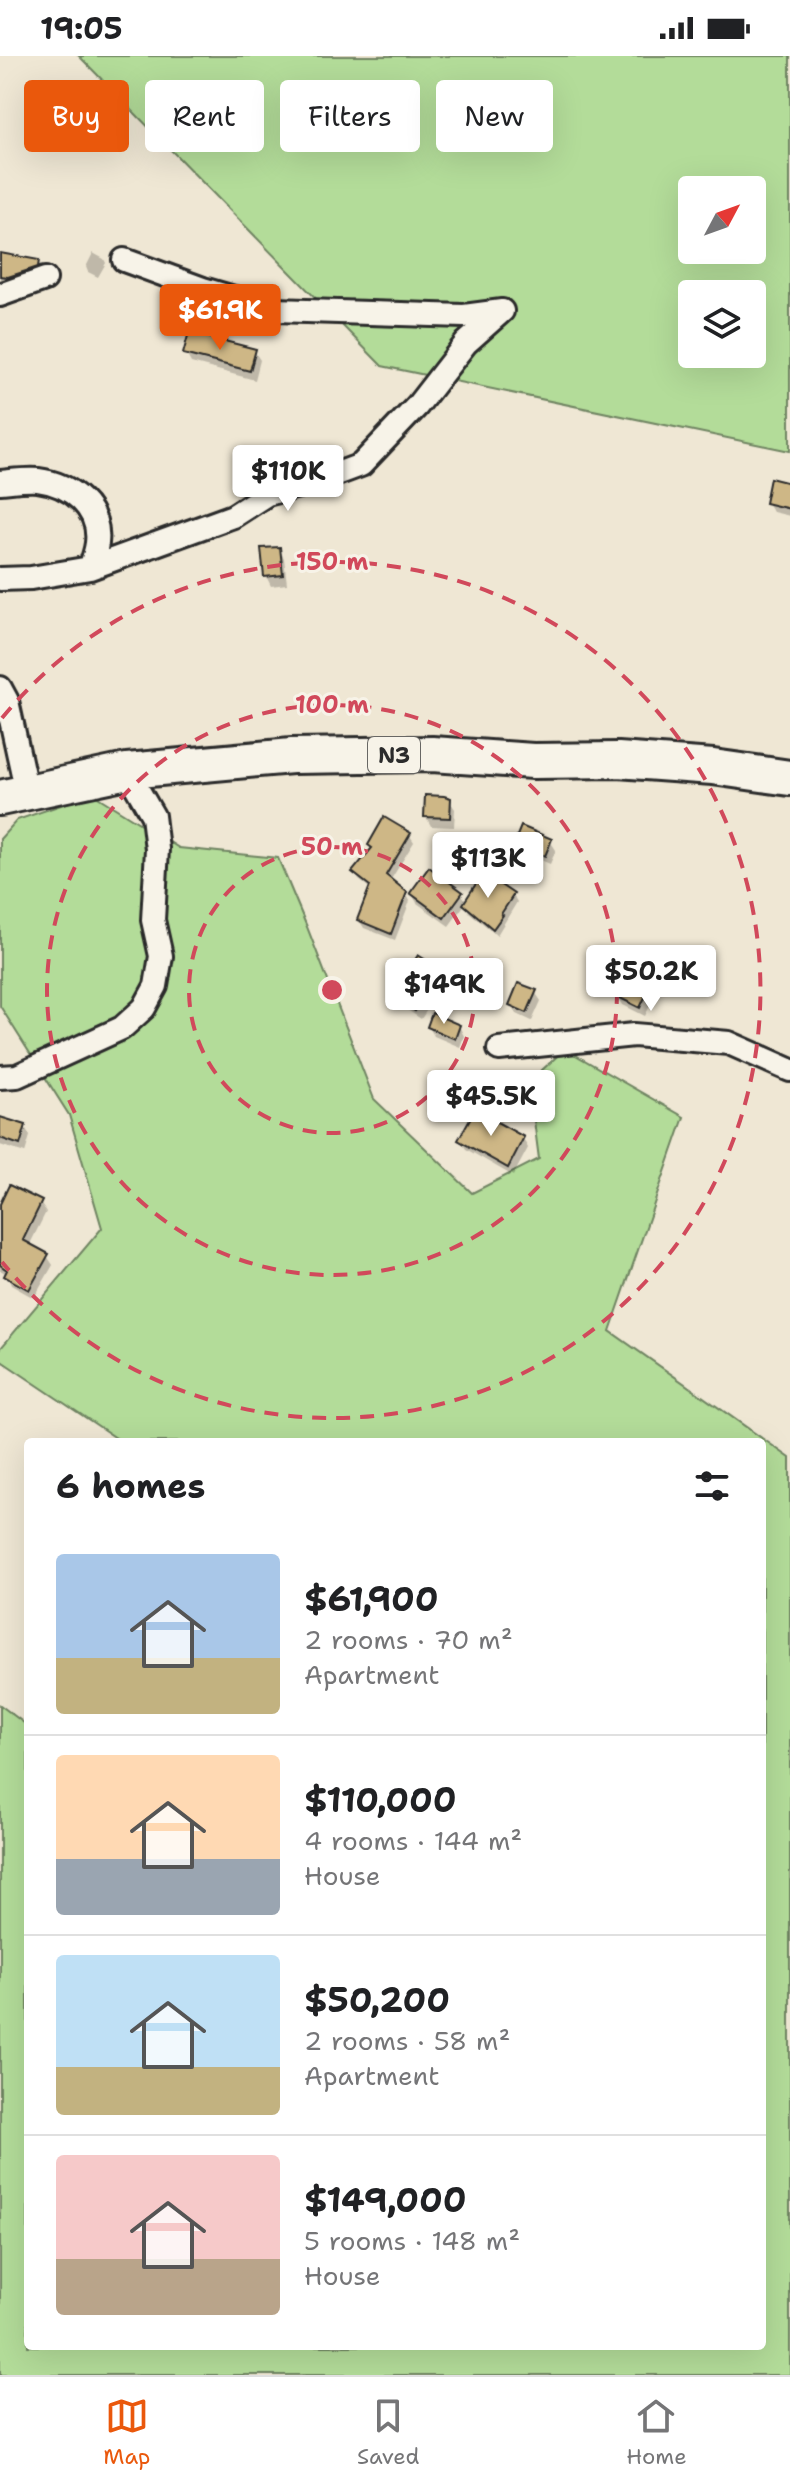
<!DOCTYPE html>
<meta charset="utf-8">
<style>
:root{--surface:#fff;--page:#f2f2f2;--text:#202124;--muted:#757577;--line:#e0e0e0;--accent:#ea580c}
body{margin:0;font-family:"Shantell Sans",sans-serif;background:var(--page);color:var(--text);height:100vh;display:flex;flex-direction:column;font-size:30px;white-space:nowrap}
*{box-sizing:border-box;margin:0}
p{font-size:26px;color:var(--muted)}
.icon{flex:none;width:44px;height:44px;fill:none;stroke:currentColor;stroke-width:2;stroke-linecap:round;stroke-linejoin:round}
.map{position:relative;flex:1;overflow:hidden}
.details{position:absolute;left:24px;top:1382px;width:742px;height:912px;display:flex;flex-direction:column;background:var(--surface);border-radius:8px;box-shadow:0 8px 32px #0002}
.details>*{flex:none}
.guide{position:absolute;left:24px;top:24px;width:742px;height:72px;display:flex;gap:16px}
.needle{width:52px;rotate:49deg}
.controls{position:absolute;left:678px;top:120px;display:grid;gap:16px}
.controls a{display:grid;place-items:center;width:88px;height:88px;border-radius:8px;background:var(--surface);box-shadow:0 8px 32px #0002;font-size:40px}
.price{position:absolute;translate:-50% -68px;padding:0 18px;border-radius:8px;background:#fff;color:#222;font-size:26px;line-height:52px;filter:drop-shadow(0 2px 4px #0008)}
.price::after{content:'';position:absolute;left:50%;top:48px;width:24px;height:18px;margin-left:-12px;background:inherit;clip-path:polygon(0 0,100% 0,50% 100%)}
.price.current{background:var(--accent);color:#fff}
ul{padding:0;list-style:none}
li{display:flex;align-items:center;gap:24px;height:200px;padding:0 32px}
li+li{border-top:2px solid var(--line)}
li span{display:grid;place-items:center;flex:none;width:224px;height:160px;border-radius:8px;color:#555}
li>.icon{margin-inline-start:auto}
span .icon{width:96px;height:96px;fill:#fffc;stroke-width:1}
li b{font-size:34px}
h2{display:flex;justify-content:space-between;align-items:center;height:96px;padding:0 32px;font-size:34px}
.chip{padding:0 28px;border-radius:8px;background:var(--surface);box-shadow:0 8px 32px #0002;font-size:28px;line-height:72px}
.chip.current{background:var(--accent);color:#fff}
.status{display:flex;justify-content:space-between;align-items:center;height:56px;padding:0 40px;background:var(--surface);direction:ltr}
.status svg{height:22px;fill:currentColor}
.tab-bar{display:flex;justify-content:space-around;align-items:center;height:112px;border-top:2px solid var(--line);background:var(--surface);font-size:22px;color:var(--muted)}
.tab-bar a{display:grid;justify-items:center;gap:4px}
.tab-bar .current{color:var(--accent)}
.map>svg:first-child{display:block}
</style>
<div class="status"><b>19:05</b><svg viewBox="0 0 49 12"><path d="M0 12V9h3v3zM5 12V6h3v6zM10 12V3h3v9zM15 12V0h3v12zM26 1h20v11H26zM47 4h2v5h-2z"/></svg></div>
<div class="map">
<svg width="790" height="2319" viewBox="0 0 790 2319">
<rect width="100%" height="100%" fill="#efe7d4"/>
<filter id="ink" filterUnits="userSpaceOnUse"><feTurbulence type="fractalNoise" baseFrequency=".0125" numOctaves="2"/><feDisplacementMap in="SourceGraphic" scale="16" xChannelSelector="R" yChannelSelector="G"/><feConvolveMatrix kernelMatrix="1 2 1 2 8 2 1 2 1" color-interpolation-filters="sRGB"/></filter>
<g filter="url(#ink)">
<path fill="#b3dc99" stroke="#6f8462" stroke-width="2" fill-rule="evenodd" d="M 79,0 L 790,0 L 790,395 L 382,310 ZM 692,134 L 752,134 L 752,194 L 692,194 ZM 692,238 L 752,238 L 752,298 L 692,298 Z
M 93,738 L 179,792 L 278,802 L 307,871 L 374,1043 L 472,1137 L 539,1103 L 529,1026 L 565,993 L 684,1061 L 610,1275 L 790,1402 L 790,2319 L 0,2319 L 0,1649 L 28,1670 L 28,2290 L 762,2290 L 762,1386 L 122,1386 L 0,1304 L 0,1293 L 102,1172 L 69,1059 L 0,950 L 0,783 L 17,764 Z"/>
<path fill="#0003" d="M 93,197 L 104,203 L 106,207 L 98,221 L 88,216 L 86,211 Z
M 0,198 L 38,205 L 43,215 L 0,229 Z
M 254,295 L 260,304 L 255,324 L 191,307 L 186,298 Z
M 790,429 L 790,460 L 773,456 L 767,447 Z
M 279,493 L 284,502 L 287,528 L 271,530 L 266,520 Z
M 449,744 L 455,753 L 454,771 L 431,770 L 426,761 Z
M 409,778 L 414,786 L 390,825 L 406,837 L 410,845 L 395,884 L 364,872 L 359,864 L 371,833 L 359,824 L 355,817 L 372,793 L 370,789 Z
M 550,785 L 556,794 L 550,808 L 522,796 L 517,787 Z
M 461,837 L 467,846 L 513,839 L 517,846 L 497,879 L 469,856 L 465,848 L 449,870 L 417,847 L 412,838 Z
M 440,916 L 446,925 L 421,963 L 400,949 L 394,940 Z
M 650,928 L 656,937 L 645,960 L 623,949 L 618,940 Z
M 535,936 L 541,945 L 532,965 L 517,958 L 511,949 Z
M 459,970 L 464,980 L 460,991 L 434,980 L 429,971 Z
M 0,1063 L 25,1071 L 30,1080 L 25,1097 L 0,1089 Z
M 496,1063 L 500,1070 L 523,1083 L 528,1092 L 513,1120 L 466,1093 L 460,1084 Z
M 40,1147 L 46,1156 L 29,1190 L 47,1200 L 53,1209 L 34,1242 L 11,1229 L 7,1218 L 0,1214 L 0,1152 Z"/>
<path fill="#ceb786" stroke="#2b2b2b" stroke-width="2" d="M 0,197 L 39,204 L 38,211 L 8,221 L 0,220 Z
M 189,276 L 256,293 L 250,315 L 183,298 Z
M 770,422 L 790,427 L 790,453 L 765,447 Z
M 280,491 L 283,519 L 264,521 L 261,492 Z
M 425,739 L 444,740 L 451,742 L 450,762 L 424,761 Z
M 384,761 L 411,777 L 386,819 L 407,836 L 391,878 L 357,864 L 370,830 L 352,816 L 372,792 L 368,789 Z
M 521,770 L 552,783 L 545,800 L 514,787 Z
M 429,811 L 463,836 L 444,862 L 410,837 Z
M 483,817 L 514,838 L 501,858 L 503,859 L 493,873 L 463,848 Z
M 418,899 L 442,914 L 415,955 L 392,940 Z
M 627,915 L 652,926 L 640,952 L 616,940 Z
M 518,927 L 537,934 L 527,957 L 509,949 Z
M 432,957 L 460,969 L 455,983 L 427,971 Z
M 477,1050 L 497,1061 L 495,1065 L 524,1081 L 508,1112 L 458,1084 Z
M 0,1061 L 26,1069 L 20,1089 L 0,1082 Z
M 9,1129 L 42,1145 L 23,1184 L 49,1198 L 29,1234 L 4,1220 L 7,1214 L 0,1209 L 0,1148 Z"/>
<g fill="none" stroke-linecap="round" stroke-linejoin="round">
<defs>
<path id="minor" d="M 124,204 L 203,233 L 275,254 L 464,260 L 502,255
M 0,239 L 45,223
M 0,426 C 12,425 26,423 38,424 C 70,428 101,452 97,487 C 96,495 93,504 90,512
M 0,523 L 31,522 L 90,512 L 233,460 L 267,438 L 318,425 L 361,409 L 417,350 L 466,287 L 502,255
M 0,632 L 7,645 L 27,737
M 499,993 L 634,979 L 729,987 L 790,1014
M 0,1021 L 17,1020 L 122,972 L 144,952 L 156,930 L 161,900 L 153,864 L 157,793 L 153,760 L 127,715"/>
<path id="primary" d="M 0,742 L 127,715 L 292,700 L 432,698 L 533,705 L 618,704 L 713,711 L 790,722"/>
</defs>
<use href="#minor" stroke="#2b2b2b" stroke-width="28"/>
<use href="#primary" stroke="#2b2b2b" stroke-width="40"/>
<use href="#minor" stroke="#f7f3e8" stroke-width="22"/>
<use href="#primary" stroke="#f7f3e8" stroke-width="34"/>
</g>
</g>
<g fill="none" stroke="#d1495b" stroke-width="4" stroke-dasharray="14 10">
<circle cx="332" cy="934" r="143"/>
<circle cx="332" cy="934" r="285"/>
<path d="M2 662A428 428 0 1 1 2 1206"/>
</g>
<g text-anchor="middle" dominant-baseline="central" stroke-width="6" stroke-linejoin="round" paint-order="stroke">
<rect fill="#f7f3e8" stroke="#686764" stroke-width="2" x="368" y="681" width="52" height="36" rx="6"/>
<g font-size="22" font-weight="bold" fill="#2b2b2b">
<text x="394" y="699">N3</text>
</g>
</g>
<circle cx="332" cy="934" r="12" fill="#d1495b" stroke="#f7f3e8" stroke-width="4"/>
<g font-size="24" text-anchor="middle" font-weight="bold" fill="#d1495b" stroke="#f7f3e8" stroke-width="6" stroke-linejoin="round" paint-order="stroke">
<text x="332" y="514">150 m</text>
<text x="332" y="657">100 m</text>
<text x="332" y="799">50 m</text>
</g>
</svg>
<div class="controls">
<a><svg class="needle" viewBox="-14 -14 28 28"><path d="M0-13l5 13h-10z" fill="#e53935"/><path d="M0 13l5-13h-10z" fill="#757577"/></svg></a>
<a><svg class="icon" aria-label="layers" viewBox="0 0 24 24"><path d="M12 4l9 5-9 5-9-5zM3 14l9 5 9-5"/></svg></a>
</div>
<b class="price current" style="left:220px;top:296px">$61.9K</b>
<b class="price" style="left:288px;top:457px">$110K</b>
<b class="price" style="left:488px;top:844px">$113K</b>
<b class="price" style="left:651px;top:957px">$50.2K</b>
<b class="price" style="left:444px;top:970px">$149K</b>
<b class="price" style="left:491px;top:1082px">$45.5K</b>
<div class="guide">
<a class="chip current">Buy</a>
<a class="chip">Rent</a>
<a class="chip">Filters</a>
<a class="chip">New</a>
</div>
<section class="details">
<h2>6 homes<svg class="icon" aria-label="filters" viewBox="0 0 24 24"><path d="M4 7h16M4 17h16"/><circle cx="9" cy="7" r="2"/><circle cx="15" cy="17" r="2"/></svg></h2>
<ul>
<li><span style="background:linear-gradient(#a9c7e8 65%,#c2b280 0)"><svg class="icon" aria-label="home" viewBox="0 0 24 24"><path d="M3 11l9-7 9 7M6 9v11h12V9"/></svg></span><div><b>$61,900</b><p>2 rooms · 70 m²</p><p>Apartment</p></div></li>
<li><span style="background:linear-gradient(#ffd9b3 65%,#9aa5b1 0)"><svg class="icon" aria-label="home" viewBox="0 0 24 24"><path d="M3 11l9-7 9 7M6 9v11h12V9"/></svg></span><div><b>$110,000</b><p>4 rooms · 144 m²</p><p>House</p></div></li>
<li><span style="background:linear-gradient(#bfe0f5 70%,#c2b280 0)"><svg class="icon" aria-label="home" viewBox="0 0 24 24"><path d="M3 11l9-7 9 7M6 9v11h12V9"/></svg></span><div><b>$50,200</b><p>2 rooms · 58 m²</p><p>Apartment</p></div></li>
<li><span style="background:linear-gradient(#f6c9c9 65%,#b9a48a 0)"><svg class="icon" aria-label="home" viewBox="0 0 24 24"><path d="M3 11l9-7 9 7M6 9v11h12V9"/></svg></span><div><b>$149,000</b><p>5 rooms · 148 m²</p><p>House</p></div></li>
</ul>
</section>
</div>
<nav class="tab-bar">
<a class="current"><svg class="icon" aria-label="map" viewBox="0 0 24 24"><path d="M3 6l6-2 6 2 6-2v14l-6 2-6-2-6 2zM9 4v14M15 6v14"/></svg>Map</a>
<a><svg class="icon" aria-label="saved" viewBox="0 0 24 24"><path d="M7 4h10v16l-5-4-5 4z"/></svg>Saved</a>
<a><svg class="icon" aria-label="home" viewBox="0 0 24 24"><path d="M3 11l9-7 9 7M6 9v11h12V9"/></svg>Home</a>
</nav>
